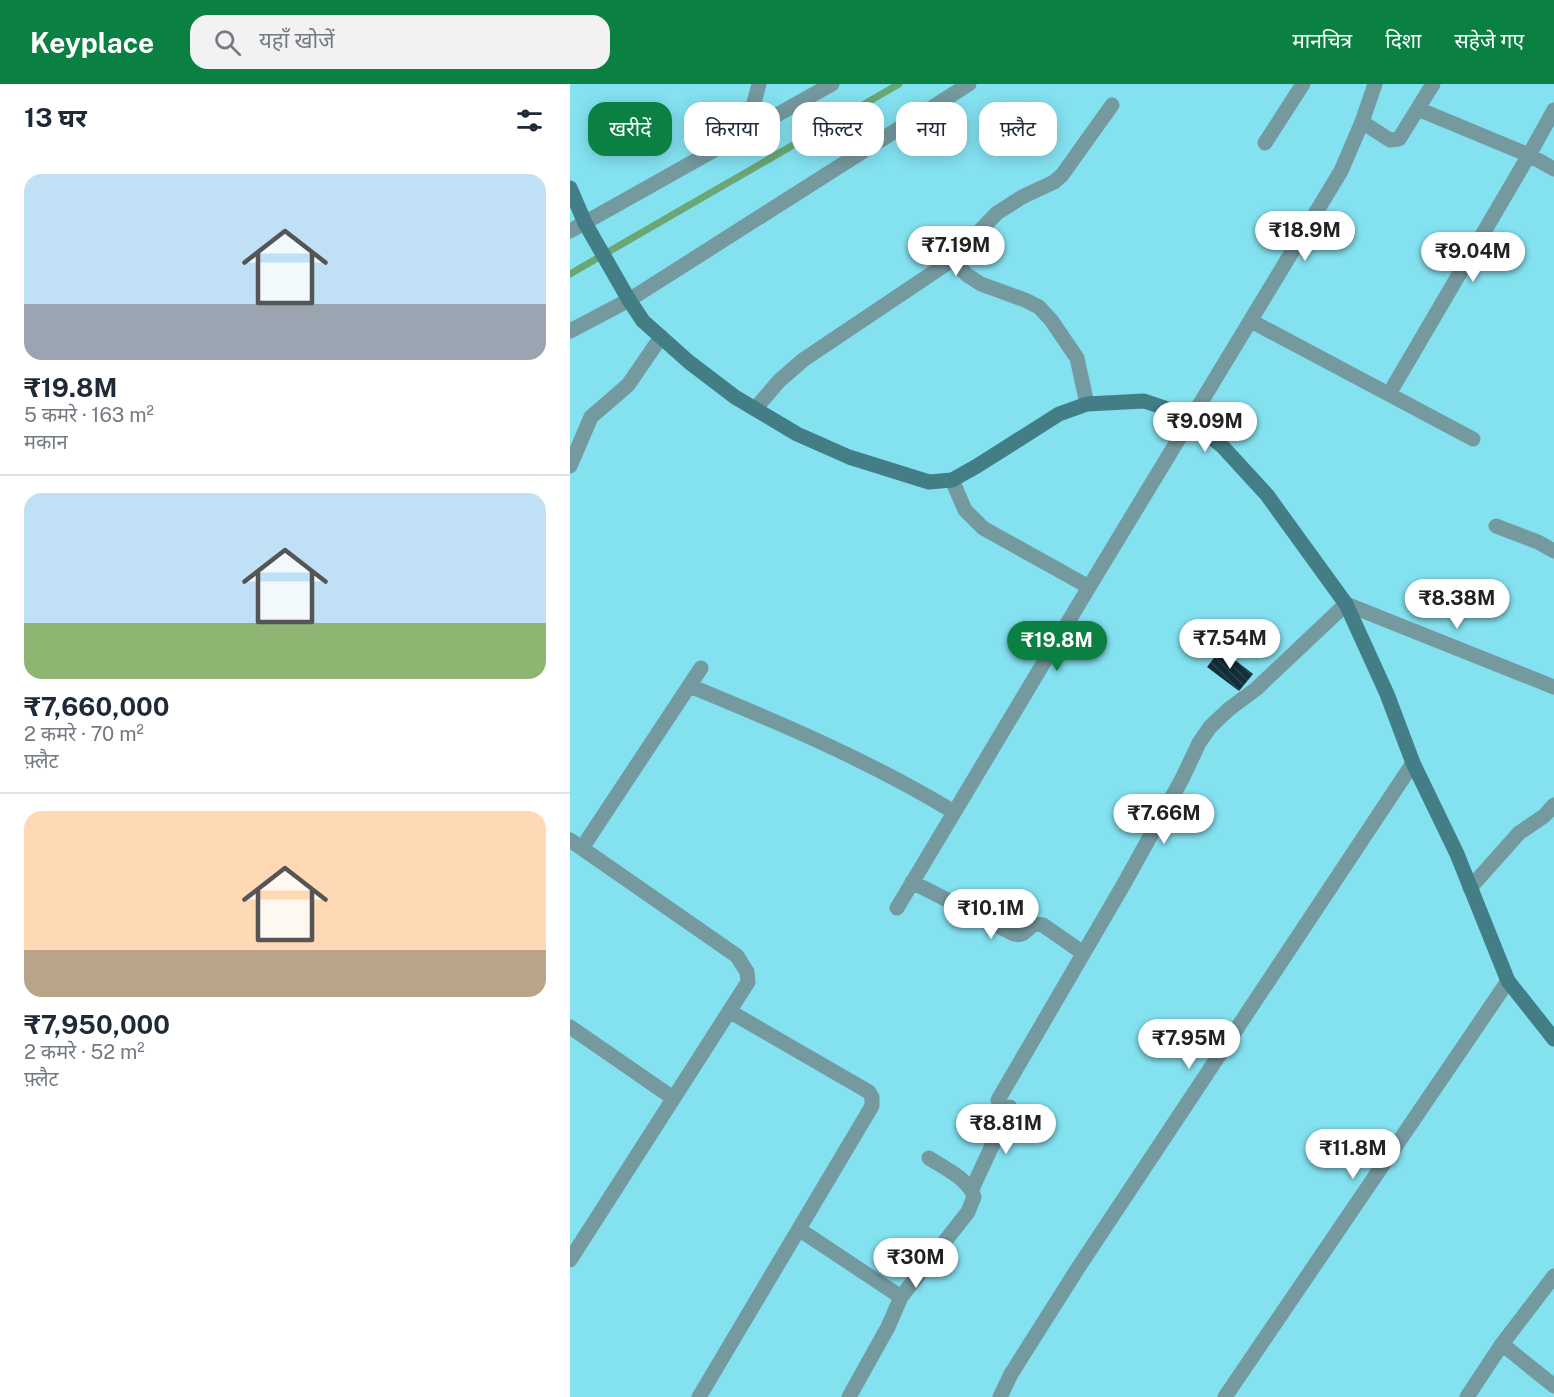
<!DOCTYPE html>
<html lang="hi">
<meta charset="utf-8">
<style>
:root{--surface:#fff;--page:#f2f2f3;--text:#1f2937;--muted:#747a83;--line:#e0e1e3;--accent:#0b8043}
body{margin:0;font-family:"Public Sans","Noto Sans Devanagari",sans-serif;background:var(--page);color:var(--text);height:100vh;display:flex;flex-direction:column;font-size:22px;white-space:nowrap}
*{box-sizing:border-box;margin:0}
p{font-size:20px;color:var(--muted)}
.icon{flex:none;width:33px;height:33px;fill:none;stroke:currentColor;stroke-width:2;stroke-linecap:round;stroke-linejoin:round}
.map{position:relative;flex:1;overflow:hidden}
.drawer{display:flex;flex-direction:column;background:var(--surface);width:570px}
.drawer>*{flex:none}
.top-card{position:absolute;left:18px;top:18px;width:570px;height:54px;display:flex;gap:12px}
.price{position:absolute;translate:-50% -51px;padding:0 14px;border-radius:21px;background:#fff;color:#222;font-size:20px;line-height:39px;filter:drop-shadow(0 2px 3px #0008)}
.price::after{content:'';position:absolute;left:50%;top:36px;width:18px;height:14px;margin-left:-9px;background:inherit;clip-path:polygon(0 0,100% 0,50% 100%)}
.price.selected{background:var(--accent);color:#fff}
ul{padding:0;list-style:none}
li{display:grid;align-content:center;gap:12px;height:318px;padding:0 24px}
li+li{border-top:2px solid var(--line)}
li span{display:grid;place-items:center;height:186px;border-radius:18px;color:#555}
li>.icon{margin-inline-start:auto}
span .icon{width:108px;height:108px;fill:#fffc;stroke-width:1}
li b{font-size:26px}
h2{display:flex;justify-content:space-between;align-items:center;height:72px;padding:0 24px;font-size:26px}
.pill{padding:0 21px;border-radius:18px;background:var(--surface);box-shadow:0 3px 15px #0003;font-size:21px;line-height:54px}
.pill.selected{background:var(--accent);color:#fff}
header{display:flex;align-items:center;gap:36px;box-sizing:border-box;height:84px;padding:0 30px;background:var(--accent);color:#fff}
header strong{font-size:28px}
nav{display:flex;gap:33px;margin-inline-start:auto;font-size:21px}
.search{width:420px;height:54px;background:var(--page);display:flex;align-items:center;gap:15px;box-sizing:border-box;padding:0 21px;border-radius:18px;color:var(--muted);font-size:22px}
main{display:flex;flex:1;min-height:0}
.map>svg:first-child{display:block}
</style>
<header>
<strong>Keyplace</strong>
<div class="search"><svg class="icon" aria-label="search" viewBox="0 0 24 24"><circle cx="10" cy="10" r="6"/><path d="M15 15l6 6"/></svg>यहाँ खोजें</div>
<nav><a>मानचित्र</a><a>दिशा</a><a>सहेजे गए</a></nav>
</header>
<main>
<section class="drawer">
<h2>13 घर<svg class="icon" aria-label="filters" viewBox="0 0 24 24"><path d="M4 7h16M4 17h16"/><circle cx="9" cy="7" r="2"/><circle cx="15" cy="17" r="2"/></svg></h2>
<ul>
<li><span style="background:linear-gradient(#bfe0f5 70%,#9aa5b1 0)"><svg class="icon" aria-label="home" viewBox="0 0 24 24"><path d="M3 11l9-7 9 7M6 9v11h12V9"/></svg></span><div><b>₹19.8M</b><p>5 कमरे · 163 m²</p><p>मकान</p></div></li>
<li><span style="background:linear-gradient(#bfe0f5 70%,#8fb573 0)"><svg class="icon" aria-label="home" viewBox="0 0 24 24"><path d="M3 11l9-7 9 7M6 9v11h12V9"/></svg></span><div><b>₹7,660,000</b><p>2 कमरे · 70 m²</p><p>फ़्लैट</p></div></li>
<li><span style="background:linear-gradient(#ffd9b3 75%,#b9a48a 0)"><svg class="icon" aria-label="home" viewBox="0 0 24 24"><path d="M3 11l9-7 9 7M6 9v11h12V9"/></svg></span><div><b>₹7,950,000</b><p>2 कमरे · 52 m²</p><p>फ़्लैट</p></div></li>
</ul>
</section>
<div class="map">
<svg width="984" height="1313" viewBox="0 0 984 1313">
<defs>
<pattern id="building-back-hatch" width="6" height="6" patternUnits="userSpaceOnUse" patternTransform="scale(1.5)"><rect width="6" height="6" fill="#132d39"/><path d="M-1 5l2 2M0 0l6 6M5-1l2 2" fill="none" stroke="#2b434d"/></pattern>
</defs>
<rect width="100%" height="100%" fill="#84e1f0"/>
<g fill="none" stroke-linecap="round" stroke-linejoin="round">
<path stroke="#6aa774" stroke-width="7" d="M 0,190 L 329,0"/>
</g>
<path fill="url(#building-back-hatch)" d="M 651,565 L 683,590 L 669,607 L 637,583 Z"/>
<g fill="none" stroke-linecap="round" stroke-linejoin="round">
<path stroke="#74999f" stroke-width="15" d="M 984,26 L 959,71 L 984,85
M 792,38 L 820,56 L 829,55 L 863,0
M 176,49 L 189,0
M 695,59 L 733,0
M 0,147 L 262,0
M 382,176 L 397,191 L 411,200 L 455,216 L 469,223 L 481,236 L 507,274 L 517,320
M 681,237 L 903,355
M 0,247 L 59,216 L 399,0
M 819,310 L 959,71 L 848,25
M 185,325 L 209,297 L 233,276 L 382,176 L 427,129 L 452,113 L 484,98 L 492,91 L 542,21
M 0,382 L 21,333 L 58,301 L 91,253
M 382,396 L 395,426 L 413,444 L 519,503
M 926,442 L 968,458 L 984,467
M 120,602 C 210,639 300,677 384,728
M 0,756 L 167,872 L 177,888 L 178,898 L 0,1176
M 12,764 L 131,584
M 342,798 L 444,850 C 453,853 457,845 464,840 L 473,841 L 513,869
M 900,804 L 949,749 L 974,732 L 984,721
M 327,824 L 519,503 L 771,87 L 792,38 L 805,0
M 0,943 L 103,1014
M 428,1016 L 555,798 L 612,695 L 629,659 L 640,643 L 659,625 L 686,605 L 776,520 L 984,603
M 402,1105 L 440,1023
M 230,1146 L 331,1213 L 318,1243 L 279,1313
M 331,1213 L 398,1128 L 404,1113 C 399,1095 374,1084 359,1074
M 932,1260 L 984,1302
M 129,1313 L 302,1022 L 302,1013 L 299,1008 L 159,927
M 430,1313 L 441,1290 L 508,1184 L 843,679
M 655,1313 L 938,897
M 897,1313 L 932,1260 L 984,1192"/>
<path stroke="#437d86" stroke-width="15" d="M 0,104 L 15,139 L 59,216 L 73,237 L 119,278 L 165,313 L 227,350 L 279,373 L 359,398 L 382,396 L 407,382 L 489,330 L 517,320 L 574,317 L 601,326 L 620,336 L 653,363 L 697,411 L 776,520 L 817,610 L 843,679 L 887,770 L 938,897 L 984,955"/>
</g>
</svg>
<b class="price" style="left:735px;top:178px">₹18.9M</b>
<b class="price" style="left:386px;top:193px">₹7.19M</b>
<b class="price" style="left:903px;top:199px">₹9.04M</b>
<b class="price" style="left:635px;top:369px">₹9.09M</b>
<b class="price" style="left:887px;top:546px">₹8.38M</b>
<b class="price" style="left:660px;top:586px">₹7.54M</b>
<b class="price selected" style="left:487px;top:588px">₹19.8M</b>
<b class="price" style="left:594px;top:761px">₹7.66M</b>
<b class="price" style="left:421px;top:856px">₹10.1M</b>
<b class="price" style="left:619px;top:986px">₹7.95M</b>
<b class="price" style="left:436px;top:1071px">₹8.81M</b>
<b class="price" style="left:783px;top:1096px">₹11.8M</b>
<b class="price" style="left:346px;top:1205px">₹30M</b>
<div class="top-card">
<a class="pill selected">खरीदें</a>
<a class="pill">किराया</a>
<a class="pill">फ़िल्टर</a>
<a class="pill">नया</a>
<a class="pill">फ़्लैट</a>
</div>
</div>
</main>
